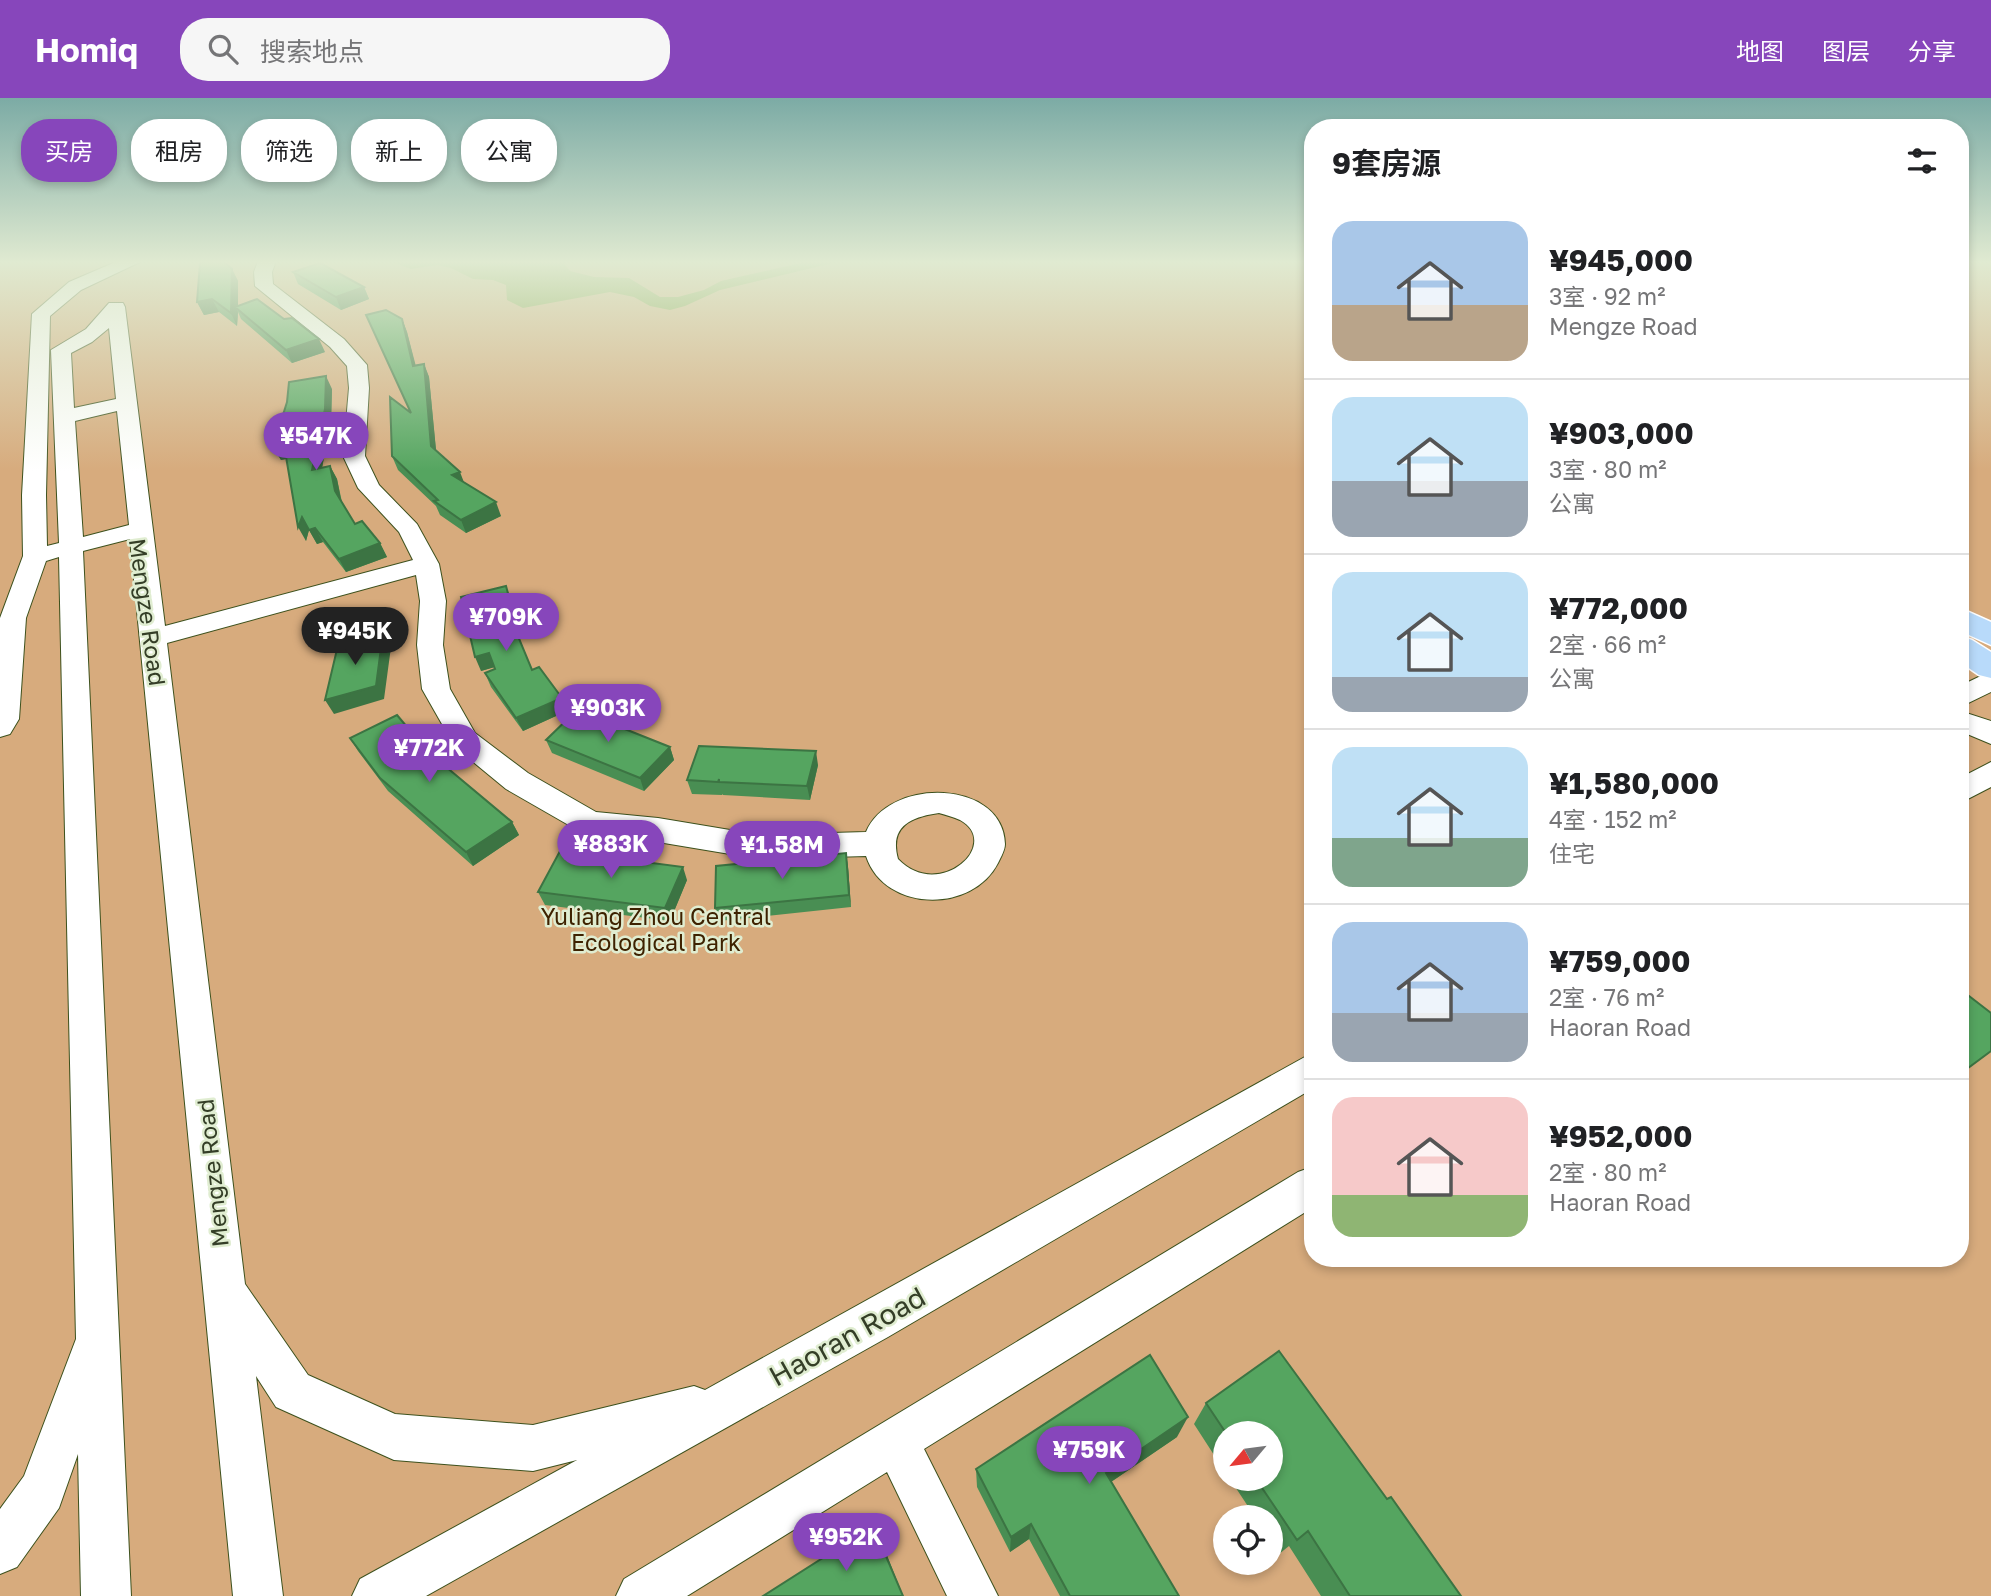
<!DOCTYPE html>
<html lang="zh">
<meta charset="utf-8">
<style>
:root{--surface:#fff;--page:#f6f6f6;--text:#202124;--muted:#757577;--line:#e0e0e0;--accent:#8746bb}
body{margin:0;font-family:"Golos Text","Noto Sans SC",sans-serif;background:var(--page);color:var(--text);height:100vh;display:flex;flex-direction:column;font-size:26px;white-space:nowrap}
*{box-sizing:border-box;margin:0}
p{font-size:23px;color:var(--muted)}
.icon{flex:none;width:38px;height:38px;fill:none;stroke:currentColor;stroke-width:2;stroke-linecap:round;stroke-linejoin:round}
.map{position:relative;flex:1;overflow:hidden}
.panel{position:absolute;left:1304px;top:21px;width:665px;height:1148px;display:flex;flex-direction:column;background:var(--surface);border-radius:28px;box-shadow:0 4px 10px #0003}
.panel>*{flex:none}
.banner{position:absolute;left:21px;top:21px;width:665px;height:63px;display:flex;gap:14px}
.needle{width:46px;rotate:241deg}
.fabs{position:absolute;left:1213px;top:1323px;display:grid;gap:14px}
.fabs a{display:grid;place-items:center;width:70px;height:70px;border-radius:50%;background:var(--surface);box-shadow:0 4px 10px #0003;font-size:35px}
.price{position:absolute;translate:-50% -60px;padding:0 16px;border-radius:24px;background:var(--accent);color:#fff;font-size:23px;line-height:46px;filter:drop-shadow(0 2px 4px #0008)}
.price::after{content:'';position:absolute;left:50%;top:42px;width:21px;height:16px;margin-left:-10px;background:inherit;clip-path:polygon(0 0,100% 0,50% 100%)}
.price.on{background:#222;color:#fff}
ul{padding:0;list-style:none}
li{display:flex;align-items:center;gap:21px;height:175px;padding:0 28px}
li+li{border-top:2px solid var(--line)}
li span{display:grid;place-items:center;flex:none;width:196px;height:140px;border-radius:21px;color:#555}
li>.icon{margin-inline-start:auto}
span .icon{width:84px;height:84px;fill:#fffc;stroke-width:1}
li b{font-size:30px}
h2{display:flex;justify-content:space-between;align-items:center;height:84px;padding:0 28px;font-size:30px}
.pill{padding:0 24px;border-radius:28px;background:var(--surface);box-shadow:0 4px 10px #0003;font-size:24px;line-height:63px}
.pill.on{background:var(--accent);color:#fff}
header{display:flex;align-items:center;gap:42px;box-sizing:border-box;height:98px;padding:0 35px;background:var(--accent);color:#fff}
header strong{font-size:33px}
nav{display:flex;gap:38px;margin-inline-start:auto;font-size:24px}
.search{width:490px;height:63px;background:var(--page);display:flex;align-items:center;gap:18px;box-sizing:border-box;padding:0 24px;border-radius:28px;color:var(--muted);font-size:26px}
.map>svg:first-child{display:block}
</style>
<header>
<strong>Homiq</strong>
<div class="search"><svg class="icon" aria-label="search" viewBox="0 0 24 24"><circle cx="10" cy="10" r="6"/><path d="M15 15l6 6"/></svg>搜索地点</div>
<nav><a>地图</a><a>图层</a><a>分享</a></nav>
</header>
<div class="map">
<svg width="1991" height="1498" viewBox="0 0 1991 1498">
<rect width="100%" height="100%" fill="#b9d199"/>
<path fill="#d7ab7d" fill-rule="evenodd" d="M 0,163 L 1312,163 L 1312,1160 L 1960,1160 L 1960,163 L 1991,163 L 1991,1498 L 0,1498 ZM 1225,1335 L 1270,1335 L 1270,1381 L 1225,1381 ZM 1225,1419 L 1270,1419 L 1270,1465 L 1225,1465 Z"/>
<path fill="#7b9e40" d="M 390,163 L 562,163 L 570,173 L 594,179 L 629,180 L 660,199 L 678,199 L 704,192 L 721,183 L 810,163 L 841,163 L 720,192 L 685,208 L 670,212 L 650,208 L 634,199 L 610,194 L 523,210 L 507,202 L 506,187 L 493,182 L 473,181 L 451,170 L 437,167 L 411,171 Z"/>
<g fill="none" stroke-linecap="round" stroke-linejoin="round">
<defs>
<path id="minor" d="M 118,163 L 142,163 L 81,192 L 50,218 L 46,397 L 47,448 L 59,445 L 51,252 L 86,231 L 109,205 L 123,205 L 125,209 L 165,528 L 413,462 L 399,434 L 358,390 L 343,358 L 349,290 L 347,268 L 330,249 L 255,188 L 254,174 L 258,163 L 276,163 L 272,174 L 273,186 L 344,241 L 367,267 L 369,290 L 365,358 L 379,387 L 417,426 L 439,466 L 446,503 L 443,547 L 450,591 L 475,635 L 528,675 L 596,714 L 658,720 L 760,737 L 866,734 C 889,679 1003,681 1005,746 C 1005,752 1001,759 998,765 C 972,816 884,814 866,758 L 760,761 L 658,744 L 590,737 L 579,733 L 506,691 L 455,649 L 422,591 L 417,547 L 420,503 L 416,477 L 167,545 L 245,1186 L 308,1277 L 395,1316 L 533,1327 L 694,1288 L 705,1292 L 1312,955 L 1312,991 L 888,1239 L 426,1498 L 352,1498 L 360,1481 L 577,1362 L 533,1373 L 394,1362 L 276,1309 L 256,1278 L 283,1498 L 233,1498 L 130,441 L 83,453 L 131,1498 L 81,1498 L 78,1356 L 59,1410 L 17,1469 L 0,1476 L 0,1411 L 24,1378 L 76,1241 L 59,459 L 46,463 L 26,520 L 19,621 L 10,636 L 0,639 L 0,520 L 23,458 L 22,397 L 32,216 L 69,184 ZM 109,230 L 116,301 L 74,310 L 71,255 L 92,244 ZM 117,313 L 129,427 L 83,439 L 75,323 ZM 939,715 C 946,717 954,719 960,722 C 1003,746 939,804 898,761 C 889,728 911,719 939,715 Z
M 1991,573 L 1991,594 L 1960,609 L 1960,588 Z
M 1960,613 L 1991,623 L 1991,646 L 1960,633 Z
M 1991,664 L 1991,689 L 1960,705 L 1960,680 Z
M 1312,1069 L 1312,1110 L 924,1351 L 998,1498 L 947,1498 L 887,1374 L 687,1498 L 616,1498 L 624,1481 L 1298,1074 Z"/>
<path id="major" d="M 1960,510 L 1991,524 L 1991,547 L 1960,533 Z
M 1960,538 L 1972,542 L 1991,554 L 1991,580 L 1979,577 L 1960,564 Z"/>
</defs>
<use href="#minor" stroke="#3d511d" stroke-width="2"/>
<use href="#major" stroke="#fff" stroke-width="3"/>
<use href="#minor" fill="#fff" fill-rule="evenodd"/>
<use href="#major" fill="#b8dafa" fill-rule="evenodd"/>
</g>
<path fill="#498e53" d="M 232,171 L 238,183 L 238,208 L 325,254 L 292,265 L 241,221 L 238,214 L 237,228 L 219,214 L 204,217 L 197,204 Z
M 293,174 L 364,189 L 369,201 L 341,212 L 298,186 Z
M 402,221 L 407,234 L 415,267 L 424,266 L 429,279 L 436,353 L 464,384 L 501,418 L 466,435 L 440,417 L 436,408 L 398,372 L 392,358 L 410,315 Z
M 332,291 L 331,324 L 322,370 L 330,368 L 337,381 L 342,404 L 355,426 L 380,445 L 387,459 L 346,474 L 323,444 L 317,446 L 309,432 L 306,443 L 286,361 L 281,362 L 273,349 Z
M 511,502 L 520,532 L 516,533 L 532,572 L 562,600 L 567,613 L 523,633 L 491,589 L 485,575 L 495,571 L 494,569 L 481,573 Z
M 350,640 L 427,653 L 512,724 L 519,737 L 473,768 L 388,693 L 358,653 Z
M 546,642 L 670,649 L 674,662 L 644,693 L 552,655 Z
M 818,667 L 810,702 L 723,697 L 723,696 L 722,697 L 692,696 L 687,682 Z
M 846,755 L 848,769 L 851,809 L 719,823 L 715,810 Z
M 687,782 L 670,823 L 545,807 L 538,794 Z
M 1279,1253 L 1387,1401 L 1391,1399 L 1461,1498 L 1321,1498 L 1289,1448 L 1279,1456 L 1270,1443 L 1270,1419 L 1255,1419 L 1230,1381 L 1270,1381 L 1270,1335 L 1225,1335 L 1225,1374 L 1194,1326 L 1206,1305 Z
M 1177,1339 L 1111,1384 L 1179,1498 L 1060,1498 L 1029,1441 L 1010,1454 L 977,1389 L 976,1371 Z"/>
<path fill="#3c7443" d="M 232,171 L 238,183 L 238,211 L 235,209 L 238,214 L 237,228 L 231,215 Z
M 364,189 L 369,201 L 341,212 L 336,199 Z
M 212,201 L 219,214 L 204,217 L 197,204 Z
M 402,221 L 407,234 L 419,280 L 413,268 Z
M 319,241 L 325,254 L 292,265 L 286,252 Z
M 424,266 L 429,279 L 437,362 L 431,348 Z
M 326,278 L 332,291 L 331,324 L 319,385 L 312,372 Z
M 284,347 L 291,360 L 281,362 L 273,349 Z
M 330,368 L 337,381 L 342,407 L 335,393 Z
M 460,374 L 465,387 L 452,377 Z
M 496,404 L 501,418 L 466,435 L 461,422 Z
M 302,419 L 309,432 L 306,443 L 298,429 Z
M 315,430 L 323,444 L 317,446 L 309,432 Z
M 380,445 L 387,459 L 346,474 L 339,461 Z
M 506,488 L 511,502 L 520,532 L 516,533 L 510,519 Z
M 383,535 L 391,549 L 384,601 L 334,616 L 325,602 Z
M 489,555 L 495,569 L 481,573 L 475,559 Z
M 562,600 L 567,613 L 523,633 L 516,620 Z
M 670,649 L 674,662 L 644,693 L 640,680 Z
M 816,653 L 818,667 L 810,702 L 807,688 Z
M 512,724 L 519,737 L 473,768 L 466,754 Z
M 846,755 L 848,769 L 851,809 L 849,797 Z
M 683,769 L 687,782 L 670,823 L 665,810 Z
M 1188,1319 L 1177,1339 L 1099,1392 L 1106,1375 Z
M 1031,1426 L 1029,1441 L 1010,1454 L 1011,1439 Z
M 873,1428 L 881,1442 L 903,1498 Z"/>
<path fill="#55a560" stroke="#3c7443" stroke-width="2" d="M 212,163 L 223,163 L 232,171 L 231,215 L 212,201 L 197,204 L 200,165 Z
M 320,165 L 364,189 L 336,199 L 293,174 Z
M 257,201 L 284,221 L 292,220 L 319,241 L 286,252 L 235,209 Z
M 386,212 L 402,221 L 413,268 L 424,266 L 431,348 L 460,374 L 452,377 L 496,404 L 461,422 L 434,403 L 438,402 L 392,358 L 390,299 L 411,315 L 366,217 Z
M 326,278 L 325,311 L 312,372 L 330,368 L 335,393 L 355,426 L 362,423 L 380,445 L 339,461 L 315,430 L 309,432 L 302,419 L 298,429 L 284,347 L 273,349 L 287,304 L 289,284 Z
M 506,488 L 514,518 L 510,519 L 532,572 L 539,569 L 562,600 L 516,620 L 485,575 L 495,571 L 489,555 L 475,559 L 461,499 Z
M 383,535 L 376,588 L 325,602 L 338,547 Z
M 577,612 L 670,649 L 640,680 L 546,642 Z
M 397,617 L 427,653 L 512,724 L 466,754 L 380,680 L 350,640 Z
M 699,648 L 816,653 L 807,688 L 719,684 L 719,681 L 718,684 L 687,682 Z
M 560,753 L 683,769 L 665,810 L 538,794 Z
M 846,755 L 849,797 L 715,810 L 716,768 Z
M 1960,891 L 1991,915 L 1991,953 L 1960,976 Z
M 1279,1253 L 1387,1401 L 1391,1399 L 1461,1498 L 1350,1498 L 1308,1433 L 1297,1442 L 1256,1381 L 1270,1381 L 1270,1335 L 1226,1335 L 1206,1305 Z
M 1150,1257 L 1188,1319 L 1106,1375 L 1179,1498 L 1070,1498 L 1031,1426 L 1011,1439 L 976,1371 Z
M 873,1428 L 903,1498 L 763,1498 Z"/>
<linearGradient id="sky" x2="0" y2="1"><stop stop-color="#7caba5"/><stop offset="0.44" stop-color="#e0ead1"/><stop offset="1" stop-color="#e0ead1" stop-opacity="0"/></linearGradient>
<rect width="1991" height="373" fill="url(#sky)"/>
<g text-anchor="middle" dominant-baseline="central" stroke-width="5" stroke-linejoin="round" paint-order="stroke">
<g font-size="23" fill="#343e27" stroke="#e0edd1">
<text transform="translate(148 514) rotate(82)">Mengze Road</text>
<text transform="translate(212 1075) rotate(-96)">Mengze Road</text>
</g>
<g font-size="23" fill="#3e2200" stroke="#e0edd1">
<text x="656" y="818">Yuliang Zhou Central<tspan x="656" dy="26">Ecological Park</tspan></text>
</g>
<g font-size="28" fill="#343e27" stroke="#e0edd1">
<text transform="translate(847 1238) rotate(-29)">Haoran Road</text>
</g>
</g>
</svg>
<div class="fabs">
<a><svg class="needle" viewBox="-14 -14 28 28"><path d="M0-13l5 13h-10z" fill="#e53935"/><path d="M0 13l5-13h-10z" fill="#757577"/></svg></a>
<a><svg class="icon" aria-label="locate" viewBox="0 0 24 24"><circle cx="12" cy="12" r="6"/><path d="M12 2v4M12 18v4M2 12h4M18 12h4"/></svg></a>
</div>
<b class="price" style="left:316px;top:374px">¥547K</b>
<b class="price" style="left:506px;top:555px">¥709K</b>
<b class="price on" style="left:355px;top:569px">¥945K</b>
<b class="price" style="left:608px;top:646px">¥903K</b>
<b class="price" style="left:429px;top:686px">¥772K</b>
<b class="price" style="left:611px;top:782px">¥883K</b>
<b class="price" style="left:782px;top:783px">¥1.58M</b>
<b class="price" style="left:1089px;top:1388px">¥759K</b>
<b class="price" style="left:846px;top:1475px">¥952K</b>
<div class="banner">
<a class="pill on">买房</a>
<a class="pill">租房</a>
<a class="pill">筛选</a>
<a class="pill">新上</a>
<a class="pill">公寓</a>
</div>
<section class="panel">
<h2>9套房源<svg class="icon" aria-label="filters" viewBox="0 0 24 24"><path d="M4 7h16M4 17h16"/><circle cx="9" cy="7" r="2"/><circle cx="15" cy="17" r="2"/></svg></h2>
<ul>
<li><span style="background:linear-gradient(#a9c7e8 60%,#b9a48a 0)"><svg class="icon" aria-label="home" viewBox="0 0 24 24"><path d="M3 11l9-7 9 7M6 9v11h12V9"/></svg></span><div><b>¥945,000</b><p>3室 · 92 m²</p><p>Mengze Road</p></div></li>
<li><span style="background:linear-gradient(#bfe0f5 60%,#9aa5b1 0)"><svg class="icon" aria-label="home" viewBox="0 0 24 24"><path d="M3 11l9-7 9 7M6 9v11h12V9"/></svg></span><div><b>¥903,000</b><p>3室 · 80 m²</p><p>公寓</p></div></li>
<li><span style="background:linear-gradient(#bfe0f5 75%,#9aa5b1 0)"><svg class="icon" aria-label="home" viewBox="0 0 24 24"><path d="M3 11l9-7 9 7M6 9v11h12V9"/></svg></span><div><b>¥772,000</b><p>2室 · 66 m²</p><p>公寓</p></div></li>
<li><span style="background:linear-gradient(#bfe0f5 65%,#7fa58c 0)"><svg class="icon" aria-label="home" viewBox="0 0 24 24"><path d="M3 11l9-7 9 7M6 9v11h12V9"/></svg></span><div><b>¥1,580,000</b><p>4室 · 152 m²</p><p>住宅</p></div></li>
<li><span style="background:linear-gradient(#a9c7e8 65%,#9aa5b1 0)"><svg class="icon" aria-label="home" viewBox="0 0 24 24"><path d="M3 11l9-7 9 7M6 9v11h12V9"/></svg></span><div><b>¥759,000</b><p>2室 · 76 m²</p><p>Haoran Road</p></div></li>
<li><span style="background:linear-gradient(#f6c9c9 70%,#8fb573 0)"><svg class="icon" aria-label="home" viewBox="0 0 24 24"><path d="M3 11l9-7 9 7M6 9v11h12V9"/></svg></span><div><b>¥952,000</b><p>2室 · 80 m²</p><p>Haoran Road</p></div></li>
</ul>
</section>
</div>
